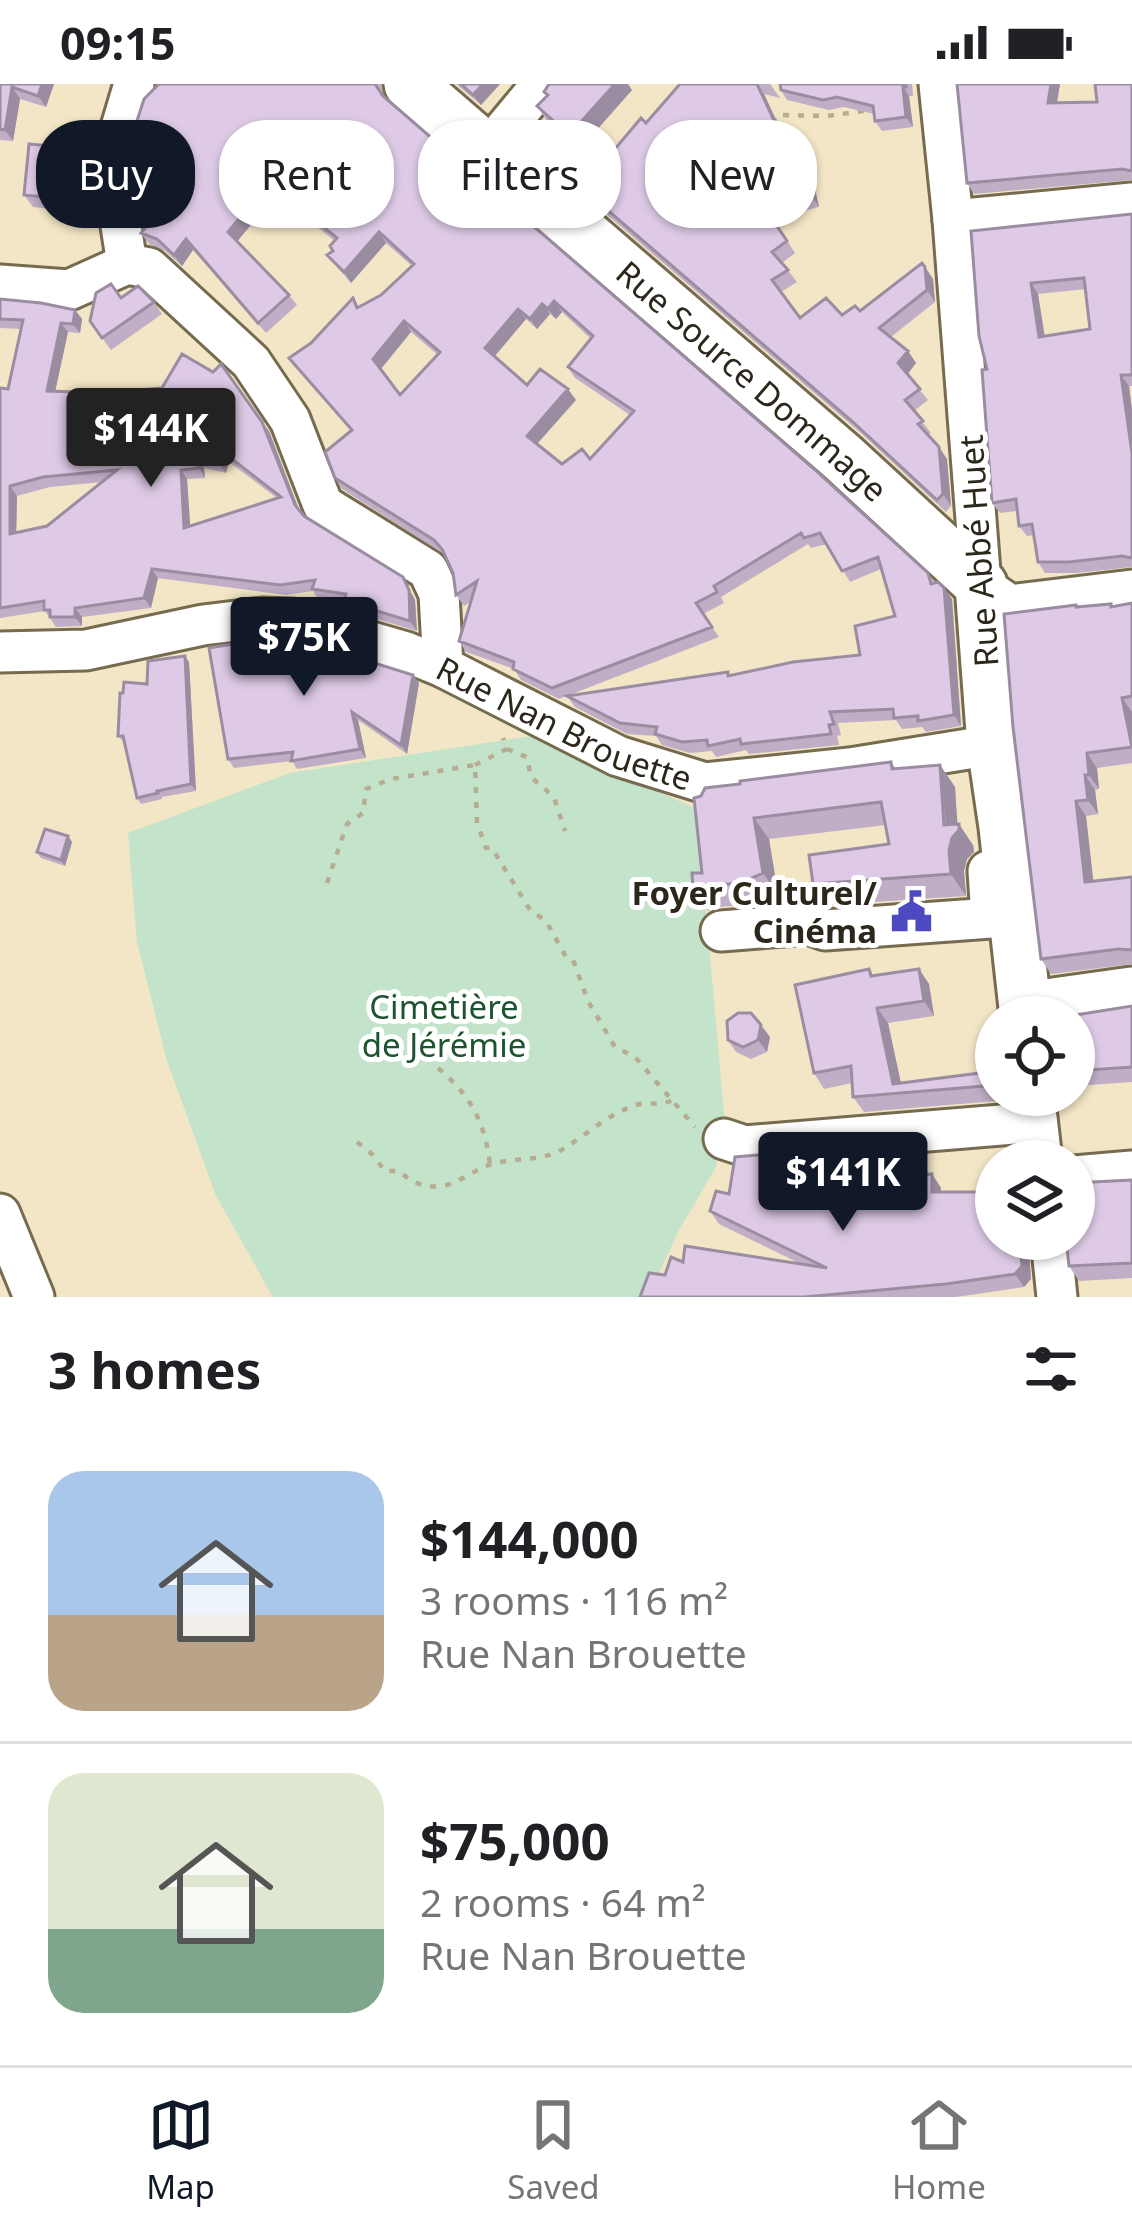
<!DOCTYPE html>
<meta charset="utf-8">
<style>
:root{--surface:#fff;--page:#f6f6f6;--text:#202124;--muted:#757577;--line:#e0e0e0;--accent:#111827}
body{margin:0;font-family:"Noto Sans",sans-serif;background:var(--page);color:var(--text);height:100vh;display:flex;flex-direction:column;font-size:45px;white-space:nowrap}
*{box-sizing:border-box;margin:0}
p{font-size:39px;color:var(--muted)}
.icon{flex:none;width:66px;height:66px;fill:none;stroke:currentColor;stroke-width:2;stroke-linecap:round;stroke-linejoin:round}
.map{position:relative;height:1213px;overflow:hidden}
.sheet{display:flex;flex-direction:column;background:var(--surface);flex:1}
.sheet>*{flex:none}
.top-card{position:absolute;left:36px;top:36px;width:1062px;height:108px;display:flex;gap:24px}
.buttons{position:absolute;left:975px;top:912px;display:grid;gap:24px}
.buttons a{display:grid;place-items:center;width:120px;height:120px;border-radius:50%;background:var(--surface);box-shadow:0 3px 9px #0004;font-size:60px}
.price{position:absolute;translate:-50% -102px;padding:0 27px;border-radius:12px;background:var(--accent);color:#fff;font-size:39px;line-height:78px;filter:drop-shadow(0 3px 6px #0008)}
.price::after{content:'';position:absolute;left:50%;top:72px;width:36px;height:27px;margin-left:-18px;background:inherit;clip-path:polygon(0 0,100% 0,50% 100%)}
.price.selected{background:#222;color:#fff}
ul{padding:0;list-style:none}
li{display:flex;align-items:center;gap:36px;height:300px;padding:0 48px}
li+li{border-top:3px solid var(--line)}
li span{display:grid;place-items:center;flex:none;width:336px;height:240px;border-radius:36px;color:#555}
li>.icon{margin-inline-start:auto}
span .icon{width:144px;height:144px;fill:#fffc;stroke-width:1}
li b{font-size:51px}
h2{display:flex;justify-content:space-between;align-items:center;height:144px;padding:0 48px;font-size:51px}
.chip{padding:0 42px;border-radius:48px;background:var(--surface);box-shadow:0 3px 9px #0004;font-size:42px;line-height:108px}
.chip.selected{background:var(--accent);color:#fff}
.status{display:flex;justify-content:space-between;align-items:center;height:84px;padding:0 60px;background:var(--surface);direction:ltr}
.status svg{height:33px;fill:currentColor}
.menu{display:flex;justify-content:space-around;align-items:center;height:168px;border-top:3px solid var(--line);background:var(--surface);font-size:33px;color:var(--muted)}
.menu a{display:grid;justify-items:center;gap:6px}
.menu .selected{color:var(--accent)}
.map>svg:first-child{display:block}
</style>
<div class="status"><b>09:15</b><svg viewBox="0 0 49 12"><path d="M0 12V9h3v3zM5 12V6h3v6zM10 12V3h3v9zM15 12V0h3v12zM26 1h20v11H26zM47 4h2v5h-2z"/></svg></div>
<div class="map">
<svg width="1132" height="1213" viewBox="0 0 1132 1213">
<rect width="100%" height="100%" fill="#f2e6c6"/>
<path fill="#c3e3ca" d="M 532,652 L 697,725 L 725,1040 L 716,1083 L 678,1148 L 648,1213 L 273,1213 L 216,1112 L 167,977 L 137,858 L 128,749 L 290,689 Z"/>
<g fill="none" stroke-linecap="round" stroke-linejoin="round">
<defs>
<g id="minor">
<path d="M 939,0 L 953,136 L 981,501 L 1010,521 L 1132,506"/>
<path d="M 487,66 L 542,0"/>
<path d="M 953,136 L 1132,119"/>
<path d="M 127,180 L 116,110 L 119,50 L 134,0"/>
<path d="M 0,201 L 69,206 L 127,180 L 149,184 L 251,278 L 290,336 L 323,421 L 428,486 L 439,510 L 443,583"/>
<path id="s1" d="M 0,568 L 86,566 L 203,541 L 262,534 L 292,535 L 406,568 L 443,583 L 618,672 L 705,699 L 850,684 L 993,661"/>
<path d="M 721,847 L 809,840 L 825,846 L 991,834 L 988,787"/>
<path d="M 1035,1016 L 1042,1077"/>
<path d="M 724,1055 L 745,1062 L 1037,1038"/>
<path d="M 1074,1092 L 1132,1087"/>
<path d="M 0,1130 L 34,1213"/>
<path d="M 1051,1155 L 1057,1213"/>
</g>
<g id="major">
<path id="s2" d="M 410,0 L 842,373 L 981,501 L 993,661 L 1005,743 L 1025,924 L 1132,909"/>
</g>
</defs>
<use href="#minor" stroke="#766b4f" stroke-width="45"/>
<use href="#major" stroke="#766b4f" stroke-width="57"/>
<path stroke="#b6ac92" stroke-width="4.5" stroke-dasharray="6 9" stroke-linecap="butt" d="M 772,39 L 778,31 L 827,32 L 864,27
M 507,665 L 527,673 L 531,693 L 554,713 L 565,747
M 475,681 L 507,665 L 503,654
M 327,799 L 347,740 L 363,729 L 366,705 L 391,695 L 475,681 L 477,739 L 486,764 L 492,764 L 530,826 L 546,837 L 566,873 L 573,876 L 588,917 L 615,963 L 635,973 L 695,1043
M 438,984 C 471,1012 485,1038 490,1081
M 357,1058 L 372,1070 L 385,1087 L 399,1087 C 411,1098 423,1104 441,1102 C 458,1100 475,1085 492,1080 C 516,1073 543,1078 565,1064 C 587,1050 610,1029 636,1021 C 649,1017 660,1023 672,1016"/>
<use href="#minor" stroke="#fff" stroke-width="39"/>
<use href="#major" stroke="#fff" stroke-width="51"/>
</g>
<path fill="#bfaec6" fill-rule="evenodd" d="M 0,0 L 54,0 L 46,23 L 20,15 L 13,57 L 0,56 Z
M 159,0 L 381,0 L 383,12 L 928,489 L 935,499 L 944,504 L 952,515 L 961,642 L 926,648 L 922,643 L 902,645 L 896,636 L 838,639 L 841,651 L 837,652 L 839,661 L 749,670 L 746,666 L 716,673 L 712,667 L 690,669 L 662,661 L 656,652 L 627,650 L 575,623 L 567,612 L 730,592 L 860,571 L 895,532 L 881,485 L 850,498 L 827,460 L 811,464 L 808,460 L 721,513 L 724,519 L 703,530 L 719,553 L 559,615 L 521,596 L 514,585 L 466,568 L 459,557 L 471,517 L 464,522 L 456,511 L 453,489 L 444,470 L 342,405 L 335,394 L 351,346 L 289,274 L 311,259 L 353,214 L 359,223 L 381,211 L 412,182 L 386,159 L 351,199 L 327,171 L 333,167 L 335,157 L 317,143 L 310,132 L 319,121 L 287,97 L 237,157 L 289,211 L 297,221 L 266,249 L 193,166 L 182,182 L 164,166 L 149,160 L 141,149 L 151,137 L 144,132 L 136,121 ZM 562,228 L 591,255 L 568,283 L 575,294 L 630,331 L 590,375 L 562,380 L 537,360 L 576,316 L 527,301 L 495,272 L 526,235 L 537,245 L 550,230 L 556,235 ZM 411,248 L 438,271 L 400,311 L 381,285 Z
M 456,0 L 500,0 L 481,21 Z
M 680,0 L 770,0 L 780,14 L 764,10 L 792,70 L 731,109 L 815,105 L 819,123 L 773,135 L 795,169 L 782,179 L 797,198 L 781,208 L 800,234 L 860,227 L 925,183 L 933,195 L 935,218 L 891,253 L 908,267 L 916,279 L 907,290 L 928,316 L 914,327 L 931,349 L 928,351 L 947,375 L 951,422 L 946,428 L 862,350 L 590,116 L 582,104 L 646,39 Z
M 780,0 L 912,0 L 913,12 L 909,12 L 913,43 L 882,47 L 875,37 L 874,30 L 844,23 L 829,26 L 787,16 L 781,6 Z
M 957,0 L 1060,0 L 1057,19 L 1097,18 L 1132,0 L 1132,96 L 974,110 L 967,99 Z
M 632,6 L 579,66 L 547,37 L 537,22 L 547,12 Z
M 70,75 L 77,75 L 85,87 L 83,119 L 63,117 L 62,126 L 33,123 L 24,111 Z
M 1132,130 L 1132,302 L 1129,302 L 1132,326 L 1132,483 L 1076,489 L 1045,489 L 1038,478 L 1034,451 L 1027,452 L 1019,442 L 1017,427 L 1000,429 L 992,419 L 987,285 L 971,147 ZM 1086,205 L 1090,245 L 1045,252 L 1038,210 Z
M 121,214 L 154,218 L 162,230 L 111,266 L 90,237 Z
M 0,215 L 75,226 L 82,235 L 80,249 L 68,248 L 55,308 L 269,347 L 300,428 L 304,432 L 403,493 L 415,516 L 417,547 L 350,527 L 344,518 L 318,515 L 313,507 L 286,511 L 158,494 L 151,524 L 82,533 L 82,542 L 56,543 L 45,527 L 0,534 L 0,304 L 8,305 L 21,245 L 0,244 ZM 229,378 L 277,414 L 190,442 L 187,395 L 205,394 L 204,384 L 226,389 ZM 103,398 L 47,442 L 16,449 L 17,412 L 50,403 Z
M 1132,519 L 1132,679 L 1097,684 L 1099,705 L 1095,706 L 1098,730 L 1086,732 L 1093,797 L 1132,793 L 1132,880 L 1051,890 L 1041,875 L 1077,523 L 1113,523 Z
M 257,565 L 419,599 L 407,670 L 358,636 L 366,674 L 297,685 L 292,677 L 234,684 L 228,675 Z
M 189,578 L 196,707 L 162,713 L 162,715 L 141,720 L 137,714 L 124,658 L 118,652 L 147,600 Z
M 891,678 L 896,685 L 940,681 L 955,703 L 957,740 L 973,761 L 974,768 L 967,775 L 964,787 L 966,812 L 828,821 L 813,800 L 889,760 L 886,741 L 769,755 L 778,810 L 767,815 L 767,819 L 719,823 L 708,827 L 693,806 L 702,789 L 694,714 Z
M 68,752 L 72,758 L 65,782 L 41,774 L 37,768 Z
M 869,885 L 874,892 L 919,885 L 929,900 L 934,932 L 888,939 L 901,999 L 996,987 L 996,1011 L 1007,1011 L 1008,1016 L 864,1028 L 853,1013 L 852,999 L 824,1005 L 814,989 Z
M 1132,922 L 1132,998 L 1074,1002 L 1074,933 Z
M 770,953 L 767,968 L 751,975 L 736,968 L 728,956 Z
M 911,1087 L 914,1092 L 932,1090 L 941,1104 L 941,1108 L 1028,1155 L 1031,1195 L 1024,1203 L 956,1213 L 640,1213 L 683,1178 L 801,1180 L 719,1140 L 710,1127 L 729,1110 L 849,1088 Z
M 1132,1096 L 1132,1194 L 1079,1197 L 1069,1182 Z"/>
<path fill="#9b8da1" d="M 42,0 L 54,0 L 46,23 L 38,12 Z
M 483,0 L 500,0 L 481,21 L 473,11 Z
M 615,0 L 628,0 L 632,6 L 579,66 L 569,51 Z
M 757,0 L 764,10 L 792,70 L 784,58 Z
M 1051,0 L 1060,0 L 1055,29 L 1048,19 Z
M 12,3 L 20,15 L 13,57 L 5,46 Z
M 903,3 L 909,12 L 913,43 L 906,33 Z
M 77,75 L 85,87 L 83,119 L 74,107 Z
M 279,87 L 287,97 L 236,159 L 228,148 Z
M 806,93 L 815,105 L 819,123 L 811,111 Z
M 54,105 L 63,117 L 62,126 L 54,114 Z
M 379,148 L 386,159 L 351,199 L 344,188 Z
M 186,155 L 193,166 L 182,182 L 174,171 Z
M 925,183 L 933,195 L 935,218 L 927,206 Z
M 1031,199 L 1038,210 L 1046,263 L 1039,253 Z
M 554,217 L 562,228 L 556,235 L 548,225 Z
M 542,220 L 550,230 L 537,245 L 530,235 Z
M 518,225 L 526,235 L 493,274 L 485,264 Z
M 75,226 L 82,235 L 80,249 L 73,240 Z
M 404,237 L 411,248 L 380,286 L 373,275 Z
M 61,239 L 68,248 L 53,317 L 47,307 Z
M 908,267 L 916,279 L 907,291 L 898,279 Z
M 1121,291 L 1129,302 L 1132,326 L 1132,369 Z
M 568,305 L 576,316 L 535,362 L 527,352 Z
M 262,338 L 269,347 L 301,431 L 295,421 Z
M 939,363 L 947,375 L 951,422 L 943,410 Z
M 223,368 L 229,378 L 226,389 L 219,380 Z
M 198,375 L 204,384 L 205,394 L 199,384 Z
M 181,386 L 187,395 L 191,453 L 184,444 Z
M 10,402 L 17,412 L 16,460 L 10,450 Z
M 152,485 L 158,494 L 151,524 L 144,514 Z
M 403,493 L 415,516 L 417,547 L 410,537 Z
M 944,504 L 952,515 L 961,642 L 954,631 Z
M 75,524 L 82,533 L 82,542 L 75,533 Z
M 185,572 L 189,578 L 196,707 L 191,700 Z
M 413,591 L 419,599 L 407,670 L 401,661 Z
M 1122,614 L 1132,628 L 1132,657 Z
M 352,628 L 358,636 L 366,674 L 360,665 Z
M 1087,669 L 1097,684 L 1099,705 L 1089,691 Z
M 940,681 L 955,703 L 958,748 L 959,740 L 973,761 L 974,768 L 967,775 L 964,787 L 966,812 L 951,790 Z
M 1085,691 L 1095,706 L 1098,730 L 1088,716 Z
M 1076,717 L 1086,732 L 1095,812 L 1085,798 Z
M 754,734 L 769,755 L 778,810 L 763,789 Z
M 68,752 L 72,758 L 65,782 L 61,776 Z
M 752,794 L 767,815 L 767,819 L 752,798 Z
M 919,885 L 929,900 L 934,932 L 924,917 Z
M 877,924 L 888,939 L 903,1009 L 893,1000 Z
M 761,941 L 770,953 L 767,968 L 758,956 Z
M 932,1090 L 941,1104 L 941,1121 L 932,1108 Z
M 1019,1155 L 1028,1155 L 1031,1195 L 1024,1203 L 1015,1190 Z"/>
<path fill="#decae6" stroke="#9b8da1" stroke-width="3" fill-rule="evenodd" d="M 0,0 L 42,0 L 38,12 L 12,3 L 5,46 L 0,45 Z
M 159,0 L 375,0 L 383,12 L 814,385 L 928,489 L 931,500 L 938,498 L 944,504 L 954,631 L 918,637 L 918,632 L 894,634 L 893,625 L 830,628 L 834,640 L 829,641 L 831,650 L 741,660 L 740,655 L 708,662 L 707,656 L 682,658 L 655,650 L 657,643 L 620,639 L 567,612 L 728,588 L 728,592 L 793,578 L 860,571 L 855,542 L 895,532 L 878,473 L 842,487 L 820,449 L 804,454 L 801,449 L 714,502 L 717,508 L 696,519 L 712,543 L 552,604 L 513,585 L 514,578 L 459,557 L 477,497 L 456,511 L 453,489 L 442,465 L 434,456 L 335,394 L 325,368 L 352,346 L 289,274 L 311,259 L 353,214 L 357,224 L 381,211 L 414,180 L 379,148 L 344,188 L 327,171 L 333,167 L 330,162 L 337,154 L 310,132 L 322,118 L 279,87 L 228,148 L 289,211 L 258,239 L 186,155 L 174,171 L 157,155 L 141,149 L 154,134 L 136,121 L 133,98 L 136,84 L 133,82 L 135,43 L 144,15 ZM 554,217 L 593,252 L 568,283 L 634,327 L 590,375 L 582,365 L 562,380 L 527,352 L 568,305 L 540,285 L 527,301 L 485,264 L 518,225 L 530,235 L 542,220 L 548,225 ZM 404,237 L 440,268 L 400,311 L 373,275 Z
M 461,0 L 483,0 L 473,11 Z
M 549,0 L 615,0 L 569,51 L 537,22 L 548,11 L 544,8 Z
M 680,0 L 757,0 L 784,58 L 691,117 L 806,93 L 811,111 L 764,123 L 787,157 L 772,168 L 788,186 L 772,196 L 800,234 L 826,214 L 842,231 L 855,222 L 860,227 L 922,179 L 925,183 L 927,206 L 879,244 L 908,267 L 898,279 L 920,305 L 905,316 L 923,337 L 918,340 L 939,363 L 943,410 L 937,416 L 853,338 L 582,104 L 641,34 L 646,39 Z
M 780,0 L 906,0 L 906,3 L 903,3 L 906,33 L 875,37 L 873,22 L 837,13 L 823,16 L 781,6 Z
M 957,0 L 1051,0 L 1048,19 L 1097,18 L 1095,0 L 1132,0 L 1132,87 L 1122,85 L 967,99 Z
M 29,60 L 62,63 L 61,74 L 77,75 L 74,107 L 54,105 L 54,114 L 24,111 Z
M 1132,130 L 1132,291 L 1121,291 L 1132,369 L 1132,474 L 1122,472 L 1069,478 L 1038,478 L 1032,440 L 1019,442 L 1016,415 L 992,419 L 982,286 L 987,285 L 979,252 L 971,147 ZM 1084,194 L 1090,245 L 1039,253 L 1031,199 Z
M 111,200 L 121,214 L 138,202 L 154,218 L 102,254 L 90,237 L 96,209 Z
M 0,215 L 41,219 L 75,226 L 73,240 L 61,239 L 47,307 L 105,309 L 162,304 L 182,270 L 213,288 L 221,280 L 262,338 L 295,421 L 304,432 L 403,493 L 409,506 L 410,537 L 344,517 L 346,510 L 312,505 L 315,496 L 280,501 L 152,485 L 144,514 L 75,524 L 75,533 L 50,533 L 50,526 L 44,526 L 44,517 L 0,524 L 0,304 L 8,305 L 23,236 L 0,235 ZM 223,368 L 281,413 L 184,444 L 181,386 L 199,384 L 198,375 L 219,380 ZM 117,386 L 47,442 L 10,450 L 10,402 L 43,393 Z
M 1132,519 L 1132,612 L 1122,614 L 1132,663 L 1087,669 L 1089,691 L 1085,691 L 1088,716 L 1076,717 L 1085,798 L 1132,793 L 1132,866 L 1118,865 L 1041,875 L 1013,643 L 1004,530 L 1076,521 L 1076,523 L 1111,520 L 1111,523 Z
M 294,554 L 413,591 L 401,661 L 352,628 L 360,665 L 291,677 L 293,668 L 228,675 L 209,564 L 251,557 L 253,565 L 291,563 Z
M 185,572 L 191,700 L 157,707 L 158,709 L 137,714 L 123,652 L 118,652 L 120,609 L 123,609 L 124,598 L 147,600 L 148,577 Z
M 891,678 L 892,685 L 940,681 L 944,741 L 959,740 L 959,746 L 952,754 L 949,766 L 951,790 L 813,800 L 809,771 L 889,760 L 881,718 L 754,734 L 763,789 L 752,794 L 752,798 L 704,802 L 693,806 L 692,789 L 702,789 L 694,714 L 701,712 L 705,704 L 740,700 L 740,697 Z
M 45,745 L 68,752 L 61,776 L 37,768 Z
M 869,885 L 871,892 L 919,885 L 924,917 L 877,924 L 893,1000 L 996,987 L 996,1001 L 853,1013 L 851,982 L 814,989 L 795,901 Z
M 1132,922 L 1132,983 L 1074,987 L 1074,933 L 1063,933 Z
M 738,929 L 751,929 L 761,941 L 758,956 L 743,963 L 728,956 L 727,937 Z
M 781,1069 L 849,1088 L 850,1081 L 871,1083 L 871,1087 L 911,1087 L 911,1092 L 932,1090 L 932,1108 L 984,1108 L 983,1102 L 987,1101 L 986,1096 L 995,1094 L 993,1082 L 996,1082 L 996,1155 L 1019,1155 L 1022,1182 L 1015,1190 L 946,1200 L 804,1213 L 640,1213 L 649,1189 L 665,1191 L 671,1173 L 683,1178 L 685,1162 L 827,1184 L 710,1127 L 716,1107 L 729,1110 L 735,1073 Z
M 1132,1096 L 1132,1179 L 1069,1182 L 1066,1155 L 1074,1155 L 1074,1099 Z"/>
<defs>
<symbol id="civic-bare" viewBox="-9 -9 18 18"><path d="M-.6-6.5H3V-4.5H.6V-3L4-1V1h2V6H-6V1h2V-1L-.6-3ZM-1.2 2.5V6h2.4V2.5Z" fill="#4d49c0" stroke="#fff" stroke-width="2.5" paint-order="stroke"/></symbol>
</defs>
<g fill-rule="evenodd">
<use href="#civic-bare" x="882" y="798" width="59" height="59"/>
</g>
<g text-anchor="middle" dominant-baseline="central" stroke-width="10" stroke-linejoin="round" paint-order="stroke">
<g font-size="33" fill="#2b271b" stroke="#fff">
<text stroke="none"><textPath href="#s2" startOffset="453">Rue Source Dommage</textPath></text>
<text transform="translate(978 467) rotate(-94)">Rue Abbé Huet</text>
<text stroke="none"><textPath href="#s1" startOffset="588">Rue Nan Brouette</textPath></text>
</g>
<g font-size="33" font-weight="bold" fill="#2b271b" stroke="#fff" text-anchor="end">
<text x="877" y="808">Foyer Culturel/<tspan x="877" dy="38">Cinéma</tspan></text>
</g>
<g font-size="33" fill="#1d542f" stroke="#fff">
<text x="444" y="922">Cimetière<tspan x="444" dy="38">de Jérémie</tspan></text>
</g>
</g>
</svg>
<div class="buttons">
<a><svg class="icon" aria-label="locate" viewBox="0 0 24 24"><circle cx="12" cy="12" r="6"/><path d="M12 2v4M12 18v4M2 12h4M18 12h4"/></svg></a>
<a><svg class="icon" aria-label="layers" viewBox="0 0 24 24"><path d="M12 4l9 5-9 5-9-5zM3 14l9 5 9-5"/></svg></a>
</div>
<b class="price selected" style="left:151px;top:406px">$144K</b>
<b class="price" style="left:304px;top:615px">$75K</b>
<b class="price" style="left:843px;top:1150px">$141K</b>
<div class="top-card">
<a class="chip selected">Buy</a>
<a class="chip">Rent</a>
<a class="chip">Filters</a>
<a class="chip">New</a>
</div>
</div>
<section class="sheet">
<h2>3 homes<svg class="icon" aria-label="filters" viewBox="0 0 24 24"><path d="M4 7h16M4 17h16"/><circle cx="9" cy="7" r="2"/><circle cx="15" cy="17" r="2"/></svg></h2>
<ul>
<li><span style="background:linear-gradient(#a9c7e8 60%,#b9a48a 0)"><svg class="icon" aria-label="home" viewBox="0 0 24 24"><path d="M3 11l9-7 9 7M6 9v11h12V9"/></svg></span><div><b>$144,000</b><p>3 rooms · 116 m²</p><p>Rue Nan Brouette</p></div></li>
<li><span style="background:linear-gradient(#dfe7d0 65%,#7fa58c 0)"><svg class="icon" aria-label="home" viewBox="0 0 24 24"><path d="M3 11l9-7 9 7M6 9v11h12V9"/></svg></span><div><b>$75,000</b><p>2 rooms · 64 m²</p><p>Rue Nan Brouette</p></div></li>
</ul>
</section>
<nav class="menu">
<a class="selected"><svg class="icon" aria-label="map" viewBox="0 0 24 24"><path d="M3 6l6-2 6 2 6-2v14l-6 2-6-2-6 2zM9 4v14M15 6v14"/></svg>Map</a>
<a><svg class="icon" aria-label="saved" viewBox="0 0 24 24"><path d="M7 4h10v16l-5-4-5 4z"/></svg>Saved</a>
<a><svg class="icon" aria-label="home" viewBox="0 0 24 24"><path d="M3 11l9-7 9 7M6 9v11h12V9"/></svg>Home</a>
</nav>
